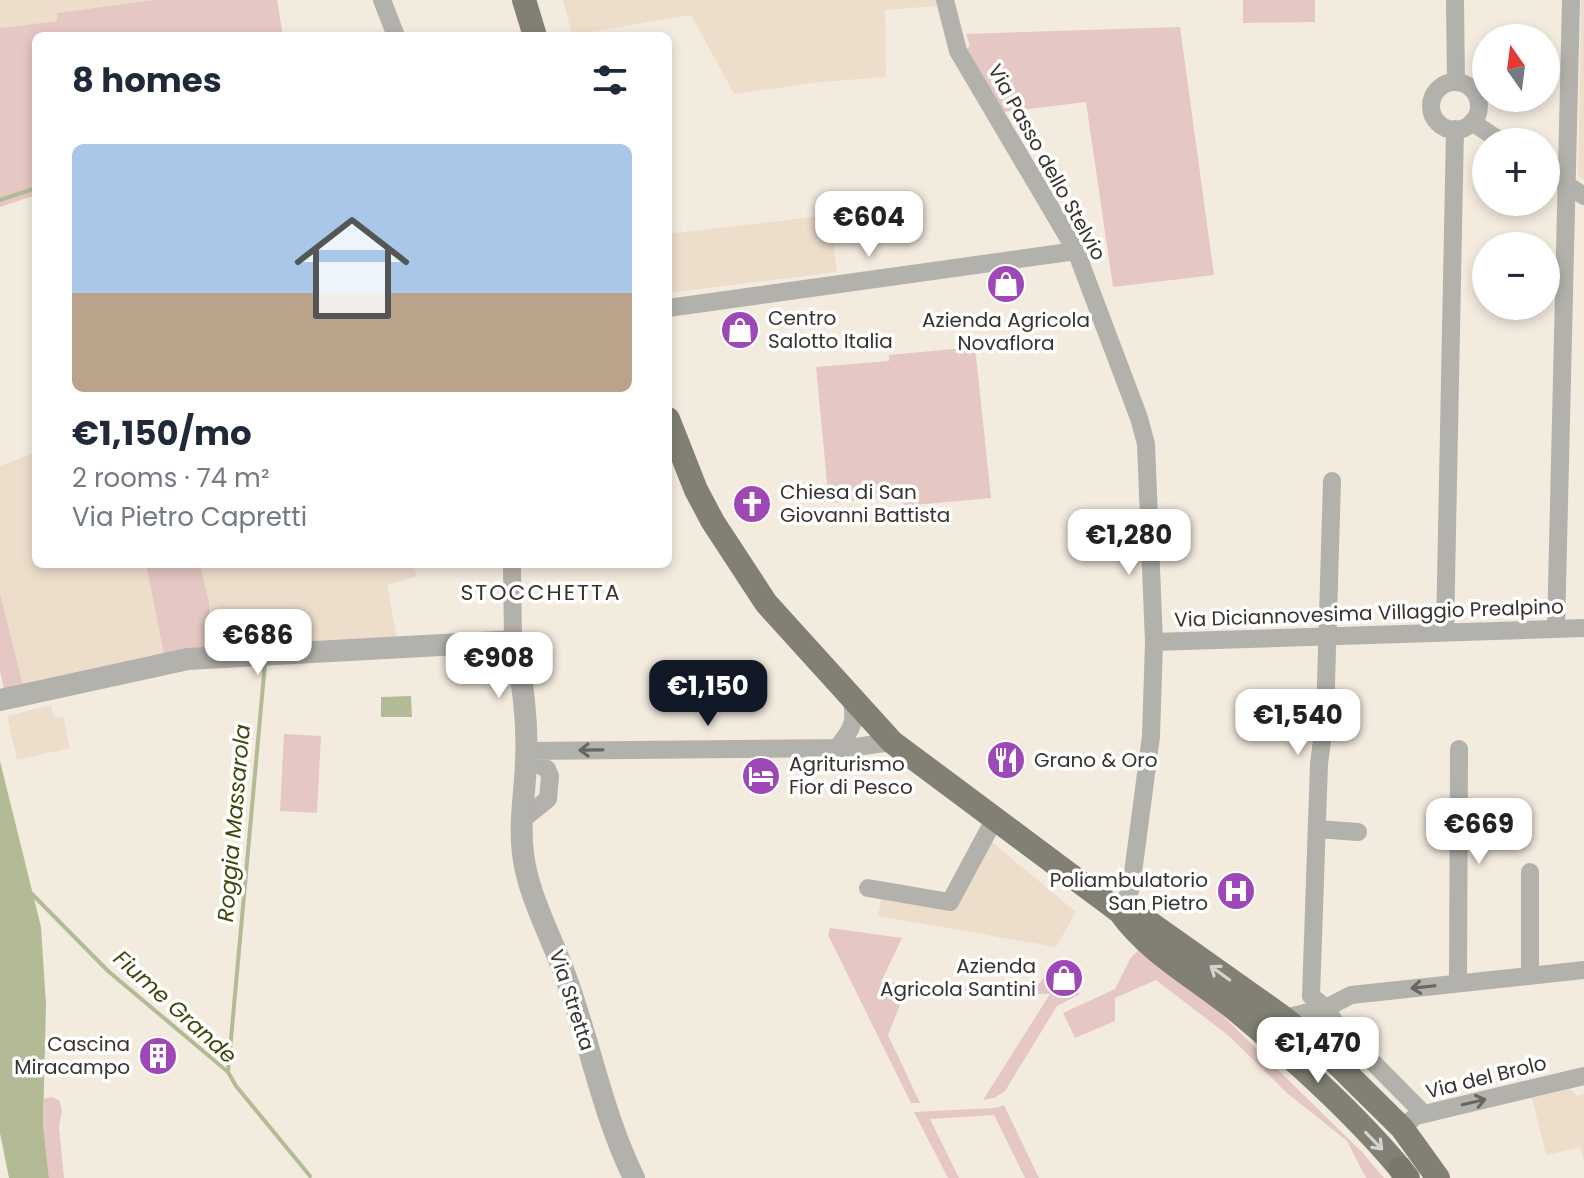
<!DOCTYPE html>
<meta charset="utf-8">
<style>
:root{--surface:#fff;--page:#f2f2f3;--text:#1f2937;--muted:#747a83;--accent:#111827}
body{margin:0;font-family:Poppins,sans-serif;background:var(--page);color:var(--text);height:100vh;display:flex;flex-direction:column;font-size:30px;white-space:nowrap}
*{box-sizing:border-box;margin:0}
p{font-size:26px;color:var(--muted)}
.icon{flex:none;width:44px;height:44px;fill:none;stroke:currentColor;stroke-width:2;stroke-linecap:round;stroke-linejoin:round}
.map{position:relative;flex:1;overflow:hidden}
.side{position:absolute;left:32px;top:32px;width:640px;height:536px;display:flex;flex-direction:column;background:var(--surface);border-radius:12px;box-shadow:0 4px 12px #0003}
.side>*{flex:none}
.needle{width:52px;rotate:346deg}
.tools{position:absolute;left:1472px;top:24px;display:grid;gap:16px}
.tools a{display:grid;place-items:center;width:88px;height:88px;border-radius:50%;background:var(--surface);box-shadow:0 4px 12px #0003;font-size:40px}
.price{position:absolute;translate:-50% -68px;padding:0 18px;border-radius:16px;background:#fff;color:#222;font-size:26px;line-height:52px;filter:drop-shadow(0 2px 4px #0008)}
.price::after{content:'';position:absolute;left:50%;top:48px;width:24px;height:18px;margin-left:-12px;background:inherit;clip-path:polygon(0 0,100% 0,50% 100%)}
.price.selected{background:var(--accent);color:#fff}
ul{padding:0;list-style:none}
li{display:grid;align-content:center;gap:16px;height:424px;padding:0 40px}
li span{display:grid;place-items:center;height:248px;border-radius:12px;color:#555}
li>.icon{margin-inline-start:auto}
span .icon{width:144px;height:144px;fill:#fffc;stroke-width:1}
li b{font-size:34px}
h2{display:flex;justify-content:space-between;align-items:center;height:96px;padding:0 40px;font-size:34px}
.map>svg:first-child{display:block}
</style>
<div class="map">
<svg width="1584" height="1178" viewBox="0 0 1584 1178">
<rect width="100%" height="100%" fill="#f4ebdf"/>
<path fill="#eddecc" d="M 0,0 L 153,0 L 57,13 L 58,21 L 0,28 Z
M 563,0 L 936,0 L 937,6 L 885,10 L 886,77 L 821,82 L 734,94 L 691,15 L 572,35 Z
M 1581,0 L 1584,0 L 1584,180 L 1578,176 Z
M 830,215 L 837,272 L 668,293 L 668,234 Z
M 36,452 L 36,564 L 146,564 L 164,655 L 23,685 L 0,593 L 0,466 Z
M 200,564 L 413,564 L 417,576 L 387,585 L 397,637 L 295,642 L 294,619 L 260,620 L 260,634 L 210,637 Z
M 51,705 L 54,718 L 63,716 L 70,748 L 17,760 L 7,716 Z
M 992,842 L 1076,912 L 1056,947 L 878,916 L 882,895 L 954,906 Z
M 1570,1089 L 1577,1096 L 1584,1094 L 1584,1161 L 1580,1148 L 1546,1155 L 1532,1098 Z"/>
<path fill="#e5c7c3" d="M 153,0 L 277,0 L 283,36 L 36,36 L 36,195 L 0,207 L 0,28 L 57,21 L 57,13 Z
M 1243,0 L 1315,0 L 1315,22 L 1243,23 Z
M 1180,27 L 1214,275 L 1113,287 L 1086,102 L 1004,112 L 979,72 L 967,48 L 970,46 L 966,34 Z
M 975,347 L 991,498 L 903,506 L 902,496 L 829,503 L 816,367 L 889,361 L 889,355 Z
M 146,564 L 200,564 L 209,603 L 210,636 L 260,634 L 260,643 L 211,647 L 164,655 Z
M 0,593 L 23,685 L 4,689 L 0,671 Z
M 284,734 L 321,736 L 317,813 L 280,811 Z
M 830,928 L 902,938 L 881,982 L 1035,990 L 1043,978 L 1080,994 L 1057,1006 L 1005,1091 L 994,1098 L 983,1100 L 1050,994 L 906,990 L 888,1035 L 920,1103 L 911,1103 L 828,935 Z
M 1139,949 L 1215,1008 L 1362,1152 L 1384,1178 L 1366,1178 L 1347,1141 L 1287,1093 L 1229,1036 L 1156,980 L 1115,998 L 1115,1021 L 1075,1038 L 1063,1013 L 1115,989 L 1130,959 Z
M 51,1097 L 59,1100 L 62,1111 L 59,1127 L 64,1178 L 49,1178 L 43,1125 L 44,1099 Z
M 1004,1105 L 1039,1178 L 1025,1178 L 994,1115 L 930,1119 L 959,1178 L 948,1178 L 914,1112 L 995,1108 Z"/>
<path fill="#b2bb96" d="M 411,696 L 412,717 L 381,717 L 381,697 Z
M 0,761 L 41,927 L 46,1005 L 43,1125 L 49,1178 L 9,1178 L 0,1133 Z"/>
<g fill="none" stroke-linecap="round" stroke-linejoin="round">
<path stroke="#b2bb96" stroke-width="4" d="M 0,200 L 36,188
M 32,894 L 108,971 L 228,1072 L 236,1086 L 310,1176
M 228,1072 L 265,663"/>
<path stroke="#b3b1ab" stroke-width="18" d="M 382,0 L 396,36
M 945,0 L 958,51 L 1076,251 L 1139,418 L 1146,444 L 1154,642 L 1151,736 L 1131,888 L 1120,912
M 1455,0 L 1456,82
M1431 106a24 24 0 1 1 48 0a24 24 0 1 1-48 0Z
M 1472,122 L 1502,142
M 1546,171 L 1584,196
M 668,308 L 1076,251
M 1332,481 L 1325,717 L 1319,764 L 1311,996 L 1326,1008 L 1338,1027 L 1424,1114
M 512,564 L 513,641
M 1556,629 L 1571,0
M 1445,632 L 1455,129
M 1154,642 L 1584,628
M 837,748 C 854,727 856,722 851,695
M 526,751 L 848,748 L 892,742
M 522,820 L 548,799 L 550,776 L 547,769 L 535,763 L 526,763
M 1317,829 L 1358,832
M 1530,872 L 1530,976
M 868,888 L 950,902 L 994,820
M 1458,983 L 1459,749
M 1284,1018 L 1326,1008 L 1351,995 L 1584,970
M 1402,1128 L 1416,1116 L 1584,1076"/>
<path stroke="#b3b1ab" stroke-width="22" d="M 0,700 L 188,659 L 513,641 C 523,678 528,723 526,762 C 525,793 519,823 523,854 C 528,895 551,936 565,975 C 590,1042 602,1113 634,1178"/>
<path stroke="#828075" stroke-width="24" d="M 524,0 L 535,36
M 668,419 L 696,490 L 713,522 L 766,603 L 892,742 L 1120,912 L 1150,923 L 1284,1018 L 1323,1050 L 1402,1128 L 1438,1178
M 1120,912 C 1150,954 1197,978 1237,1011 C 1293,1058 1362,1120 1408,1178"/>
<path stroke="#7a776b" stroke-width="24" d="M 1400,1168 L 1406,1178"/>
</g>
<defs><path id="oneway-shaft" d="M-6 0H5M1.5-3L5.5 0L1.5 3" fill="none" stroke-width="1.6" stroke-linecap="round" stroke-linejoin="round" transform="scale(2)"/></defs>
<g stroke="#696561">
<use href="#oneway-shaft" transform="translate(591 750) rotate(179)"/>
<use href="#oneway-shaft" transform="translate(1423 987) rotate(174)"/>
<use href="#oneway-shaft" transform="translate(1474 1102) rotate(-13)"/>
</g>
<g stroke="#d3d3cf">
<use href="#oneway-shaft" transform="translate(1220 973) rotate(-144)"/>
<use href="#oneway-shaft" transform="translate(1374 1141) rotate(46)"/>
</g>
<defs>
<symbol id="shop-disc" viewBox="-11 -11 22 22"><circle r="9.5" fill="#9d48b6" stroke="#fff"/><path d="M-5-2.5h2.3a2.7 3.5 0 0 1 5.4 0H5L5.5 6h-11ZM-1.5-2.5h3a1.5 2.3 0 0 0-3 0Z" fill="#fff"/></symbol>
<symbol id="church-disc" viewBox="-11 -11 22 22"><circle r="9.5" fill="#9d48b6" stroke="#fff"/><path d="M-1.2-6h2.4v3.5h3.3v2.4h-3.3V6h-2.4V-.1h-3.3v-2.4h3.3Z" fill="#fff"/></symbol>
<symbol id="restaurant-disc" viewBox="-11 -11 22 22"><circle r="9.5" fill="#9d48b6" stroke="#fff"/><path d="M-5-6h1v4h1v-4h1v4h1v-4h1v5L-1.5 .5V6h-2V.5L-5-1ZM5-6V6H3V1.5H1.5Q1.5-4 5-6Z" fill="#fff"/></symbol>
<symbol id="hotel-disc" viewBox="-11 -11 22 22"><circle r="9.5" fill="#9d48b6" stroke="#fff"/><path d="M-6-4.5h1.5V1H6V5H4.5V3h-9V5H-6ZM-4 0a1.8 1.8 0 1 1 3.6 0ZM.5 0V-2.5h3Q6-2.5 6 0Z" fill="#fff"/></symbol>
<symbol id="hospital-disc" viewBox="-11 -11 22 22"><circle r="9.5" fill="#9d48b6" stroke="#fff"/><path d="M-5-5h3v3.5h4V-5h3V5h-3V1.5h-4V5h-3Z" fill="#fff"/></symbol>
<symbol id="building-disc" viewBox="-11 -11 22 22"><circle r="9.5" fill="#9d48b6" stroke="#fff"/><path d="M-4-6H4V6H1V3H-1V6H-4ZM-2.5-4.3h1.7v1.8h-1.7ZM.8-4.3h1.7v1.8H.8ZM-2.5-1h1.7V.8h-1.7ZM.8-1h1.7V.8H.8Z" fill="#fff"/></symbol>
</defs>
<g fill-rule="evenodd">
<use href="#shop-disc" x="984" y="262" width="44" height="44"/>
<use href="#shop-disc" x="718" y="308" width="44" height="44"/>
<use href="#church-disc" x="730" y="482" width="44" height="44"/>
<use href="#restaurant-disc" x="984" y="738" width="44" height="44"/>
<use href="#hotel-disc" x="739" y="754" width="44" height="44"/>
<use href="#hospital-disc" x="1214" y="869" width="44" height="44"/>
<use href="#shop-disc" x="1042" y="956" width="44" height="44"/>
<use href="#building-disc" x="136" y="1034" width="44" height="44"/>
</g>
<g text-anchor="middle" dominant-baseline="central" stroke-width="7" stroke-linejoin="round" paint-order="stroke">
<g font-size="20" fill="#37332f" stroke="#fff">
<text transform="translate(1047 162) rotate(61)">Via Passo dello Stelvio</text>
<text transform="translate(1369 613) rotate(-2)">Via Diciannovesima Villaggio Prealpino</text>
<text transform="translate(572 1000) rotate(72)">Via Stretta</text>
<text transform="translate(1486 1077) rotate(-14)">Via del Brolo</text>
</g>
<g font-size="20" fill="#37332f" stroke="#fff" text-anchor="start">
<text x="768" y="318">Centro<tspan x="768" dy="23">Salotto Italia</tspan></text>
<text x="1006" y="320" text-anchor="middle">Azienda Agricola<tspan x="1006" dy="23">Novaflora</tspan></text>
<text x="780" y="492">Chiesa di San<tspan x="780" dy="23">Giovanni Battista</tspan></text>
<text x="1034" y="760">Grano &amp; Oro</text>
<text x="789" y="764">Agriturismo<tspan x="789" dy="23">Fior di Pesco</tspan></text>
<text x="1208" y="880" text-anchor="end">Poliambulatorio<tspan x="1208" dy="23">San Pietro</tspan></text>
<text x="1036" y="966" text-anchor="end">Azienda<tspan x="1036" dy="23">Agricola Santini</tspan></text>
<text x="130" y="1044" text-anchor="end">Cascina<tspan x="130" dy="23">Miracampo</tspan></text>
</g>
<g font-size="22" letter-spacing="2" fill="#393229" stroke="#fff">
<text x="541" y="592">STOCCHETTA</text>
</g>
<g font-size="22" font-style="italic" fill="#3d4709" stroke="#fff">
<text transform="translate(234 823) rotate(-85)">Roggia Massarola</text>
<text transform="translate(175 1007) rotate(42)">Fiume Grande</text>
</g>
</g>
</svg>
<div class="tools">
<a><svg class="needle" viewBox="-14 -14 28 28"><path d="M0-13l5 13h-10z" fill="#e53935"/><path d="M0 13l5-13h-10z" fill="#747a83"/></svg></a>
<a>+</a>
<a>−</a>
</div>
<b class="price" style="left:869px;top:259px">€604</b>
<b class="price" style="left:1129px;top:577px">€1,280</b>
<b class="price" style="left:258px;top:677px">€686</b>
<b class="price" style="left:499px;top:700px">€908</b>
<b class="price selected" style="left:708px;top:728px">€1,150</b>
<b class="price" style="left:1298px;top:757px">€1,540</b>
<b class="price" style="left:1479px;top:866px">€669</b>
<b class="price" style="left:1318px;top:1085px">€1,470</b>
<section class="side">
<h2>8 homes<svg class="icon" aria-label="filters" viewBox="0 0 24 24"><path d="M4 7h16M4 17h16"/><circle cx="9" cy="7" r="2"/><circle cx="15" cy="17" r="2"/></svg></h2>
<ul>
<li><span style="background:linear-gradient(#a9c7e8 60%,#b9a48a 0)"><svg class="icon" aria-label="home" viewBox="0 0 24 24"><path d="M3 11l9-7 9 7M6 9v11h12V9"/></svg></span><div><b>€1,150/mo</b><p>2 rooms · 74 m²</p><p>Via Pietro Capretti</p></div></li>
</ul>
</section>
</div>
